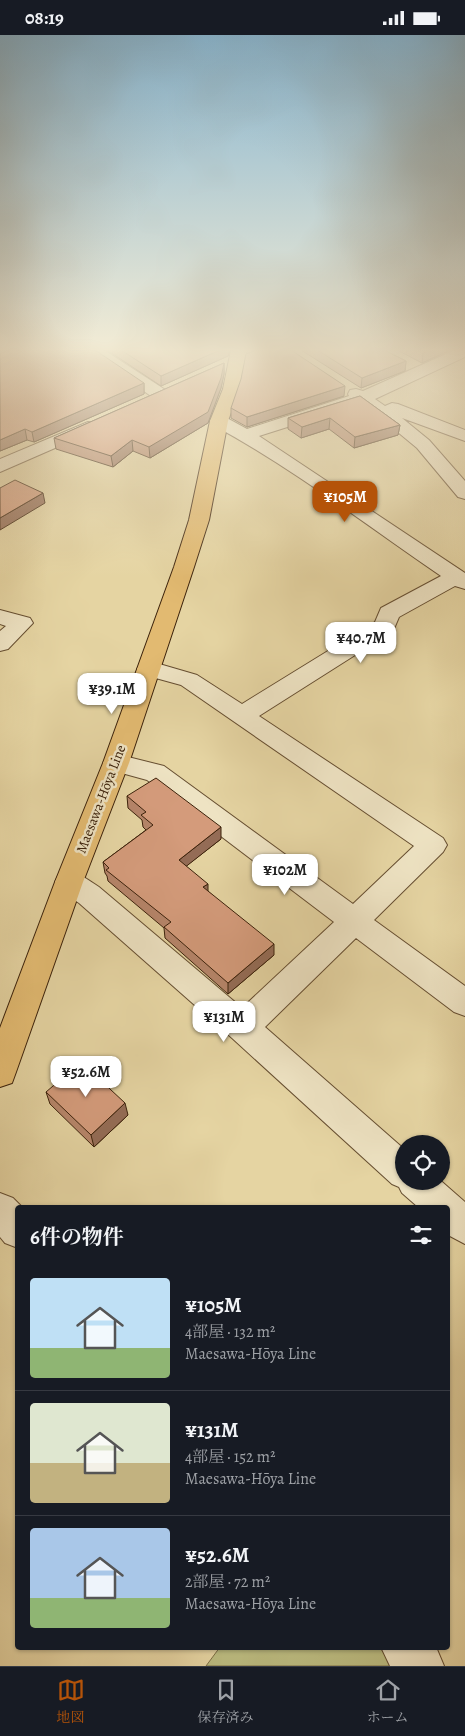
<!DOCTYPE html>
<html lang="ja">
<meta charset="utf-8">
<style>
:root{--surface:#171b24;--page:#20242c;--text:#f1f3f6;--muted:#9ea1a6;--line:#363941;--accent:#b45309}
body{margin:0;font-family:Alegreya,"Noto Serif JP",serif;background:var(--page);color:var(--text);height:100vh;display:flex;flex-direction:column;font-size:19px;white-space:nowrap}
*{box-sizing:border-box;margin:0}
p{font-size:16px;color:var(--muted)}
.icon{flex:none;width:28px;height:28px;fill:none;stroke:currentColor;stroke-width:2;stroke-linecap:round;stroke-linejoin:round}
.map{position:relative;flex:1;overflow:hidden}
.panel{position:absolute;left:15px;top:1170px;width:435px;height:445px;display:flex;flex-direction:column;background:var(--surface);border-radius:5px;box-shadow:0 1px 4px #0004}
.panel>*{flex:none}
.controls{position:absolute;left:395px;top:1100px;display:grid;gap:10px}
.controls a{display:grid;place-items:center;width:55px;height:55px;border-radius:50%;background:var(--surface);box-shadow:0 1px 4px #0004;font-size:25px}
.price{position:absolute;translate:-50% -42px;padding:0 11px;border-radius:10px;background:#fff;color:#222;font-size:16px;line-height:32px;filter:drop-shadow(0 1px 2px #0008)}
.price::after{content:'';position:absolute;left:50%;top:30px;width:15px;height:11px;margin-left:-8px;background:inherit;clip-path:polygon(0 0,100% 0,50% 100%)}
.price.current{background:var(--accent);color:#fff}
ul{padding:0;list-style:none}
li{display:flex;align-items:center;gap:15px;height:125px;padding:0 15px}
li+li{border-top:1px solid var(--line)}
li span{display:grid;place-items:center;flex:none;width:140px;height:100px;border-radius:5px;color:#555}
li>.icon{margin-inline-start:auto}
span .icon{width:60px;height:60px;fill:#fffc;stroke-width:1}
li b{font-size:21px}
h2{display:flex;justify-content:space-between;align-items:center;height:60px;padding:0 15px;font-size:21px}
.status{display:flex;justify-content:space-between;align-items:center;height:35px;padding:0 25px;background:var(--surface);direction:ltr}
.status svg{height:14px;fill:currentColor}
.tabs{display:flex;justify-content:space-around;align-items:center;height:70px;border-top:1px solid var(--line);background:var(--surface);font-size:14px;color:var(--muted)}
.tabs a{display:grid;justify-items:center;gap:2px}
.tabs .current{color:var(--accent)}
.map>svg:first-child{display:block}
</style>
<div class="status"><b>08:19</b><svg viewBox="0 0 49 12"><path d="M0 12V9h3v3zM5 12V6h3v6zM10 12V3h3v9zM15 12V0h3v12zM26 1h20v11H26zM47 4h2v5h-2z"/></svg></div>
<div class="map">
<svg width="465" height="1631" viewBox="0 0 465 1631">
<rect width="100%" height="100%" fill="#e5d4a2"/>
<filter id="stains"><feTurbulence type="fractalNoise" baseFrequency=".004" numOctaves="4"/><feColorMatrix values="0 0 0 0 .2 0 0 0 0 .09 0 0 0 0 .02 0 0 0 .5 -.17"/></filter>
<radialGradient id="worn" r=".72"><stop offset=".6" stop-color="#630" stop-opacity="0"/><stop offset="1" stop-color="#630" stop-opacity=".3"/></radialGradient>
<path fill="#bbbb80" stroke="#7c6e46" d="M 220,1612 L 380,1613 L 396,1631 L 206,1631 Z"/>
<g fill="none" stroke-linecap="round" stroke-linejoin="round">
<defs>
<path id="minor" d="M 86,315 L 104,315 L 167,356 L 169,360 L 167,364 L 155,364 Z
M 455,315 L 465,315 L 465,322 L 375,364 L 385,371 L 392,368 L 398,369 L 465,395 L 465,406 L 402,383 L 429,405 L 465,446 L 465,464 L 458,462 L 417,413 L 388,389 L 360,369 L 259,401 L 465,538 L 465,554 L 455,551 L 399,582 L 393,596 L 259,681 L 443,803 L 447,810 L 443,817 L 374,885 L 465,951 L 465,981 L 454,977 L 356,903 L 265,992 L 404,1114 L 404,1146 L 441,1146 L 465,1167 L 465,1209 L 448,1200 L 448,1172 L 418,1172 L 402,1158 L 399,1152 L 392,1149 L 232,1003 L 79,868 L 59,855 L 55,847 L 59,839 C 75,834 85,843 99,852 L 242,973 L 334,887 L 147,745 L 107,734 L 103,728 L 107,722 L 116,719 L 164,731 L 353,869 L 414,811 L 181,650 L 141,639 L 137,634 L 141,629 L 149,626 L 197,640 L 242,669 L 375,587 L 381,573 L 441,541 C 366,490 293,433 213,390 L 210,386 L 213,382 L 219,381 L 225,382 L 247,394 L 349,361 L 348,359 L 350,355 L 356,354 L 363,356 Z
M 88,387 L 94,388 L 97,392 L 94,396 L 0,437 L 0,424 Z
M 0,575 L 30,583 L 33,588 L 8,614 L 0,616 L 0,596 L 6,591 L 0,589 Z
M 0,1158 L 13,1163 L 22,1172 L 18,1172 L 18,1213 L 5,1208 L 0,1202 Z
M 381,1612 L 436,1612 L 444,1631 L 390,1631 Z"/>
<path id="major" d="M 231,315 L 247,315 L 239,354 L 228,386 L 209,485 L 194,532 L 129,728 L 83,847 L 16,1037 L 12,1048 L 0,1052 L 0,993 L 55,847 L 103,728 L 174,532 L 189,485 L 210,386 L 223,354 Z"/>
</defs>
<use href="#minor" stroke="#664e31" stroke-width="2"/>
<use href="#major" stroke="#3c220b" stroke-width="2"/>
<use href="#minor" fill="#eee3c3" fill-rule="evenodd"/>
<use href="#major" fill="#e2ba71" fill-rule="evenodd"/>
</g>
<path fill="#b6856a" stroke="#3c220b" d="M 0,315 L 144,348 L 144,359 L 34,407 L 27,405 L 0,416 Z
M 107,315 L 230,315 L 228,321 L 161,351 Z
M 301,315 L 384,315 L 406,326 L 405,336 L 361,353 Z
M 398,315 L 450,315 L 422,328 L 399,316 Z
M 224,328 L 224,339 L 221,353 L 208,388 L 150,423 L 133,416 L 113,432 L 56,414 L 54,403 Z
M 344,361 L 247,392 L 231,383 L 231,373 Z
M 360,361 L 400,390 L 398,400 L 354,413 L 329,394 L 301,403 L 288,394 L 288,383 Z
M 127,761 L 221,804 L 186,831 L 208,856 L 274,920 L 228,959 L 165,903 L 164,893 L 108,846 L 107,841 L 105,838 L 103,827 L 146,795 L 143,792 L 142,785 L 128,773 Z
M 46,1057 L 128,1080 L 94,1112 L 50,1069 Z"/>
<path fill="#946c56" stroke="#3c220b" d="M 220,315 L 230,315 L 228,321 L 161,351 L 161,341 Z
M 430,315 L 450,315 L 422,328 L 423,318 Z
M 406,326 L 405,336 L 361,353 L 362,343 Z
M 224,328 L 224,339 L 221,353 L 208,388 L 150,423 L 149,412 Z
M 144,348 L 144,359 L 34,407 L 32,397 Z
M 345,351 L 344,361 L 247,392 L 247,382 Z
M 330,383 L 329,394 L 301,403 L 302,392 Z
M 400,390 L 398,400 L 354,413 L 355,402 Z
M 25,394 L 27,405 L 0,416 L 0,405 Z
M 132,405 L 133,416 L 113,432 L 111,421 Z
M 43,458 L 45,468 L 0,495 L 0,483 Z
M 221,792 L 221,804 L 179,837 L 179,825 Z
M 208,849 L 208,860 L 203,852 Z
M 274,909 L 274,920 L 228,959 L 228,948 Z
M 125,1068 L 128,1080 L 94,1112 L 91,1100 Z"/>
<path fill="#d49b7b" stroke="#3c220b" d="M 0,315 L 95,315 L 144,348 L 32,397 L 25,394 L 0,405 Z
M 121,315 L 220,315 L 161,341 Z
M 256,315 L 291,315 L 345,351 L 247,382 L 231,373 L 241,344 L 246,319 Z
M 317,315 L 384,315 L 406,326 L 362,343 Z
M 417,315 L 430,315 L 423,318 Z
M 224,328 L 221,343 L 208,377 L 149,412 L 132,405 L 111,421 L 54,403 Z
M 360,361 L 400,390 L 355,402 L 330,383 L 302,392 L 288,383 Z
M 15,445 L 43,458 L 0,483 L 0,453 Z
M 156,743 L 221,792 L 179,825 L 208,849 L 203,852 L 274,909 L 228,948 L 164,892 L 171,887 L 106,835 L 109,833 L 103,827 L 153,790 L 141,780 L 146,777 L 127,761 Z
M 81,1027 L 125,1068 L 91,1100 L 46,1057 Z"/>
<linearGradient id="sky" x2="0" y2="1"><stop stop-color="#87b5d0"/><stop offset="0.58" stop-color="#f3ecd5"/><stop offset="1" stop-color="#f3ecd5" stop-opacity="0"/></linearGradient>
<rect width="465" height="543" fill="url(#sky)"/>
<g text-anchor="middle" dominant-baseline="central" stroke-width="5" stroke-linejoin="round" paint-order="stroke">
<g font-size="14" fill="#3c220b" stroke="#eee3c3">
<text transform="translate(101 764) rotate(-69)">Maesawa-Hōya Line</text>
</g>
</g>
<rect width="100%" height="100%" filter="url(#stains)"/>
<rect width="100%" height="100%" fill="url(#worn)"/>
</svg>
<div class="controls">
<a><svg class="icon" aria-label="locate" viewBox="0 0 24 24"><circle cx="12" cy="12" r="6"/><path d="M12 2v4M12 18v4M2 12h4M18 12h4"/></svg></a>
</div>
<b class="price current" style="left:345px;top:488px">¥105M</b>
<b class="price" style="left:361px;top:629px">¥40.7M</b>
<b class="price" style="left:112px;top:680px">¥39.1M</b>
<b class="price" style="left:285px;top:861px">¥102M</b>
<b class="price" style="left:224px;top:1008px">¥131M</b>
<b class="price" style="left:86px;top:1063px">¥52.6M</b>
<section class="panel">
<h2>6件の物件<svg class="icon" aria-label="filters" viewBox="0 0 24 24"><path d="M4 7h16M4 17h16"/><circle cx="9" cy="7" r="2"/><circle cx="15" cy="17" r="2"/></svg></h2>
<ul>
<li><span style="background:linear-gradient(#bfe0f5 70%,#8fb573 0)"><svg class="icon" aria-label="home" viewBox="0 0 24 24"><path d="M3 11l9-7 9 7M6 9v11h12V9"/></svg></span><div><b>¥105M</b><p>4部屋 · 132 m²</p><p>Maesawa-Hōya Line</p></div></li>
<li><span style="background:linear-gradient(#dfe7d0 60%,#c2b280 0)"><svg class="icon" aria-label="home" viewBox="0 0 24 24"><path d="M3 11l9-7 9 7M6 9v11h12V9"/></svg></span><div><b>¥131M</b><p>4部屋 · 152 m²</p><p>Maesawa-Hōya Line</p></div></li>
<li><span style="background:linear-gradient(#a9c7e8 70%,#8fb573 0)"><svg class="icon" aria-label="home" viewBox="0 0 24 24"><path d="M3 11l9-7 9 7M6 9v11h12V9"/></svg></span><div><b>¥52.6M</b><p>2部屋 · 72 m²</p><p>Maesawa-Hōya Line</p></div></li>
</ul>
</section>
</div>
<nav class="tabs">
<a class="current"><svg class="icon" aria-label="map" viewBox="0 0 24 24"><path d="M3 6l6-2 6 2 6-2v14l-6 2-6-2-6 2zM9 4v14M15 6v14"/></svg>地図</a>
<a><svg class="icon" aria-label="saved" viewBox="0 0 24 24"><path d="M7 4h10v16l-5-4-5 4z"/></svg>保存済み</a>
<a><svg class="icon" aria-label="home" viewBox="0 0 24 24"><path d="M3 11l9-7 9 7M6 9v11h12V9"/></svg>ホーム</a>
</nav>
